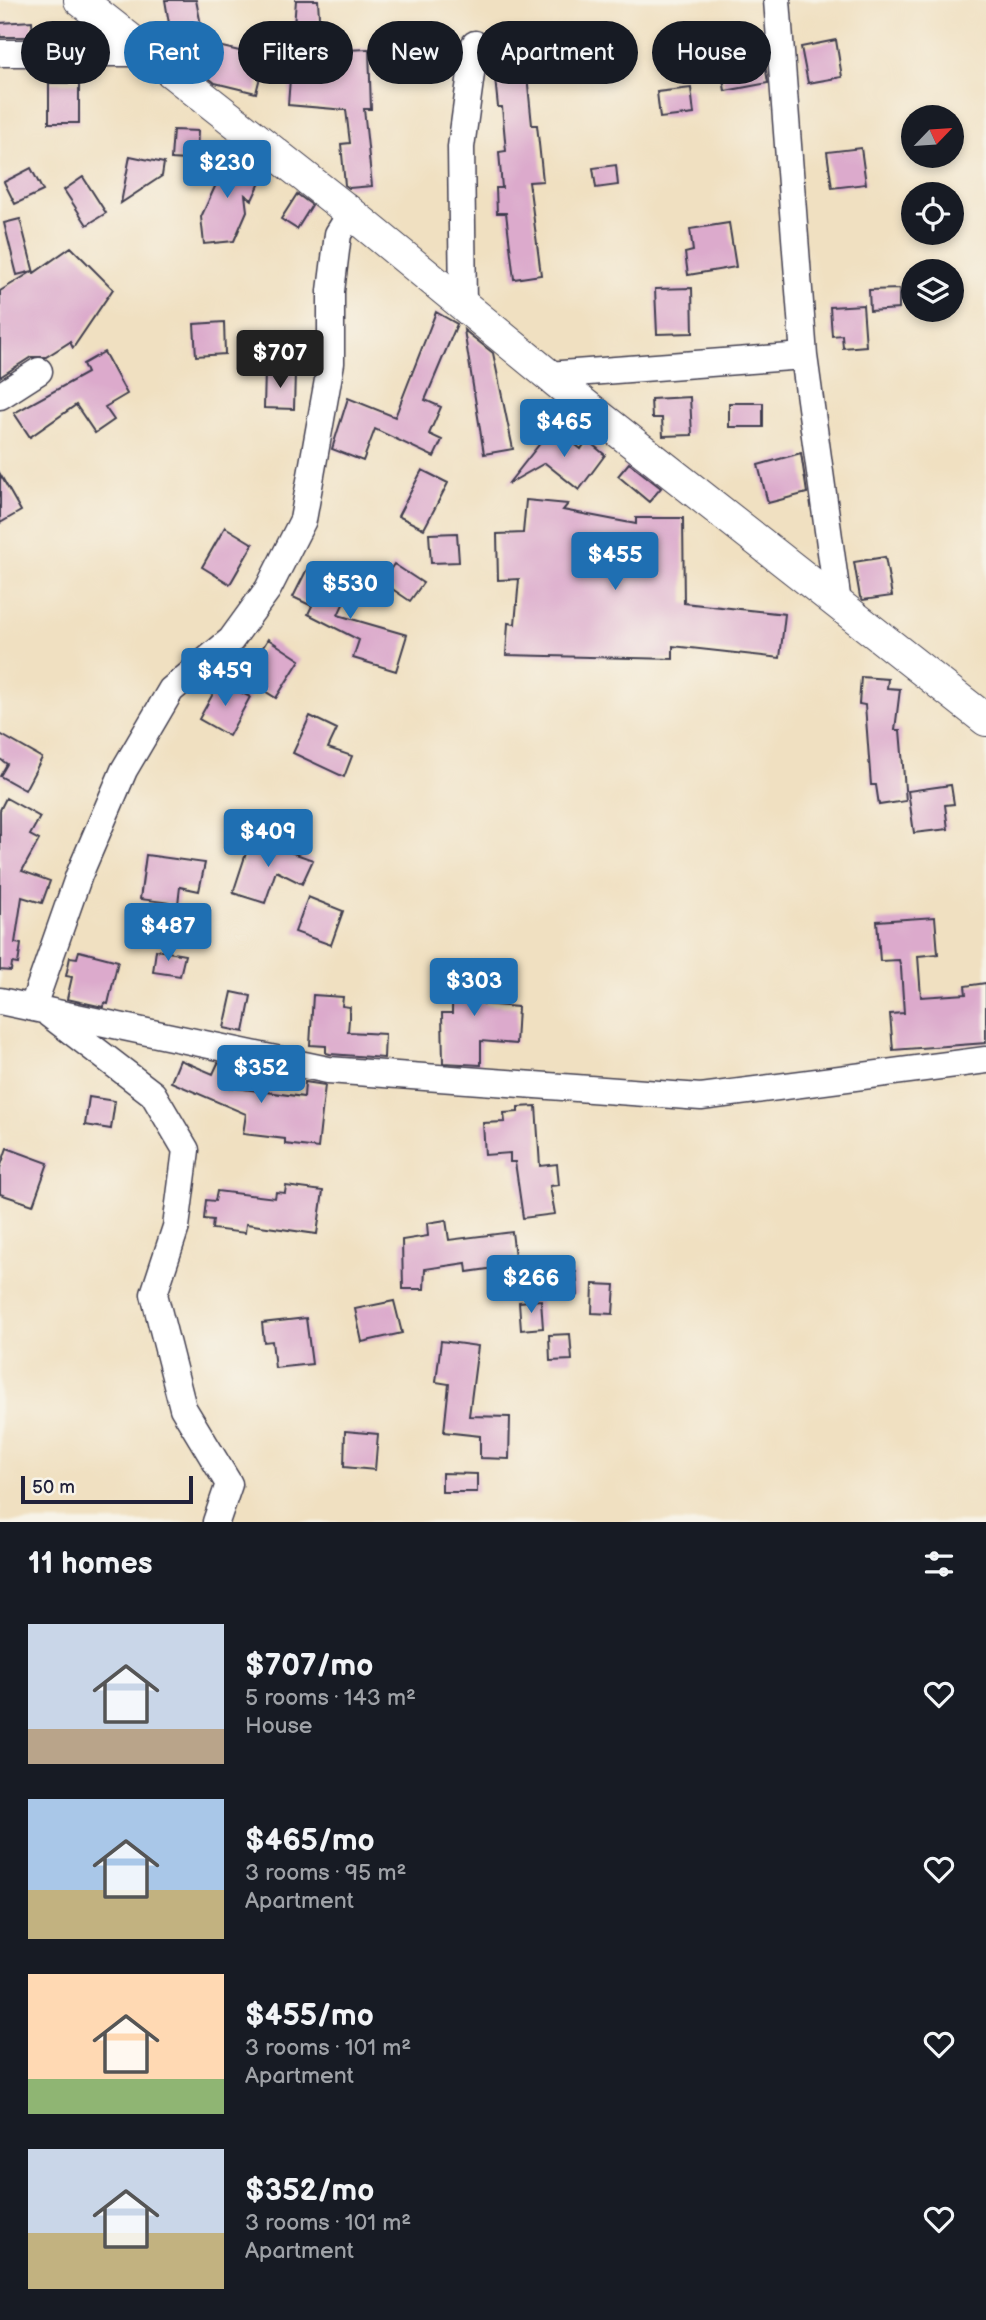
<!DOCTYPE html>
<meta charset="utf-8">
<style>
:root{--surface:#171b24;--page:#242831;--text:#f1f3f6;--muted:#9ea1a6;--accent:#1f6fb2}
body{margin:0;font-family:"Balsamiq Sans",sans-serif;background:var(--page);color:var(--text);height:100vh;display:flex;flex-direction:column;font-size:26px;white-space:nowrap}
*{box-sizing:border-box;margin:0}
p{font-size:23px;color:var(--muted)}
.icon{flex:none;width:38px;height:38px;fill:none;stroke:currentColor;stroke-width:2;stroke-linecap:round;stroke-linejoin:round}
.map{position:relative;height:1522px;overflow:hidden}
.panel{display:flex;flex-direction:column;background:var(--surface);flex:1}
.panel>*{flex:none}
.guide{position:absolute;left:21px;top:21px;width:945px;height:63px;display:flex;gap:14px}
.needle{width:46px;rotate:65deg}
.fabs{position:absolute;left:901px;top:105px;display:grid;gap:14px}
.fabs a{display:grid;place-items:center;width:63px;height:63px;border-radius:50%;background:var(--surface);box-shadow:0 4px 10px #0003;font-size:35px}
.scale{position:absolute;left:21px;bottom:18px;width:172px;box-sizing:border-box;padding-left:7px;border:4px solid #22223b;border-top:0;font-size:19px;line-height:24px;white-space:nowrap;color:#22223b;-webkit-text-stroke:5px #f7f3e8;paint-order:stroke}
.price{position:absolute;translate:-50% -60px;padding:0 16px;border-radius:7px;background:var(--accent);color:#fff;font-size:23px;line-height:46px;filter:drop-shadow(0 2px 4px #0008)}
.price::after{content:'';position:absolute;left:50%;top:42px;width:21px;height:16px;margin-left:-10px;background:inherit;clip-path:polygon(0 0,100% 0,50% 100%)}
.price.current{background:#222;color:#fff}
ul{padding:0;list-style:none}
li{display:flex;align-items:center;gap:21px;height:175px;padding:0 28px}
li span{display:grid;place-items:center;flex:none;width:196px;height:140px;border-radius:0px;color:#555}
li>.icon{margin-inline-start:auto}
span .icon{width:84px;height:84px;fill:#fffc;stroke-width:1}
li b{font-size:30px}
h2{display:flex;justify-content:space-between;align-items:center;height:84px;padding:0 28px;font-size:30px}
.tag{padding:0 24px;border-radius:32px;background:var(--surface);box-shadow:0 4px 10px #0003;font-size:24px;line-height:63px}
.tag.current{background:var(--accent);color:#fff}
.map>svg:first-child{display:block}
</style>
<div class="map">
<svg width="986" height="1522" viewBox="0 0 986 1522">
<rect width="100%" height="100%" fill="#f7f3e8"/>
<filter id="ink" filterUnits="userSpaceOnUse"><feTurbulence type="fractalNoise" baseFrequency=".0143" numOctaves="2"/><feDisplacementMap in="SourceGraphic" scale="14" xChannelSelector="R" yChannelSelector="G"/><feConvolveMatrix kernelMatrix="1 2 1 2 8 2 1 2 1" color-interpolation-filters="sRGB"/></filter>
<filter id="wash" filterUnits="userSpaceOnUse"><feTurbulence type="fractalNoise" baseFrequency=".00686" numOctaves="4" result="noise"/><feDisplacementMap in="SourceGraphic" scale="28" xChannelSelector="R" yChannelSelector="G"/><feGaussianBlur stdDeviation="1.57" result="paint"/><feColorMatrix in="noise" values="0 0 0 0 0 0 0 0 0 0 0 0 0 0 0 0 0 1.4 0 .05"/><feComposite in="paint" operator="in"/></filter>
<g filter="url(#wash)">
<rect width="100%" height="100%" fill="#f0e0c1"/>
<g id="blocks">
<path fill="#dcaacc" d="M 165,0 L 196,0 L 202,30 L 171,35 Z
M 296,0 L 318,0 L 321,51 L 369,49 L 371,109 L 364,109 L 372,186 L 349,188 L 345,185 L 341,144 L 350,143 L 346,110 L 288,105 Z
M 32,21 L 33,37 L 0,37 L 0,23 Z
M 761,39 L 768,83 L 725,91 L 721,66 L 728,64 L 725,45 Z
M 836,40 L 842,77 L 808,83 L 801,47 Z
M 205,43 L 265,57 L 256,93 L 215,83 L 199,70 Z
M 435,43 L 459,46 L 455,74 L 431,70 Z
M 526,65 L 532,125 L 537,125 L 543,181 L 529,182 L 541,275 L 514,279 L 506,213 L 497,213 L 496,188 L 502,188 L 499,152 L 506,151 L 502,107 L 498,107 L 494,68 Z
M 49,83 L 79,83 L 79,123 L 49,123 Z
M 691,88 L 694,114 L 660,118 L 657,92 Z
M 173,130 L 198,131 L 197,152 L 186,160 L 171,159 Z
M 861,148 L 866,184 L 832,188 L 827,152 Z
M 203,155 L 239,171 L 242,164 L 264,174 L 252,200 L 245,195 L 247,211 L 234,241 L 204,244 L 201,217 L 219,178 L 198,164 Z
M 130,156 L 164,163 L 162,176 L 121,203 Z
M 616,165 L 618,185 L 596,188 L 593,168 Z
M 31,168 L 43,191 L 15,204 L 4,182 Z
M 83,177 L 106,213 L 87,225 L 64,190 Z
M 297,194 L 312,205 L 297,229 L 281,219 Z
M 20,219 L 34,273 L 71,247 L 113,289 L 73,348 L 70,342 L 46,357 L 31,357 L 0,377 L 0,291 L 33,271 L 17,275 L 4,223 Z
M 729,223 L 736,267 L 688,275 L 685,253 L 693,251 L 690,229 Z
M 692,288 L 693,333 L 657,334 L 655,289 Z
M 899,289 L 899,309 L 870,311 L 869,290 Z
M 863,305 L 866,346 L 843,348 L 842,335 L 832,336 L 830,307 Z
M 436,312 L 457,324 L 425,400 L 441,407 L 429,434 L 442,440 L 434,457 L 375,429 L 363,461 L 332,449 L 348,398 L 395,417 Z
M 224,322 L 225,354 L 196,356 L 194,324 Z
M 464,330 L 493,353 L 513,449 L 484,454 Z
M 104,352 L 127,394 L 105,407 L 114,420 L 95,433 L 76,405 L 30,437 L 14,413 L 87,373 L 83,364 Z
M 265,371 L 295,372 L 294,409 L 264,408 Z
M 690,397 L 692,435 L 663,436 L 662,418 L 652,418 L 651,399 Z
M 729,403 L 763,403 L 763,427 L 729,427 Z
M 553,427 L 581,449 L 587,440 L 605,455 L 579,490 L 545,463 L 508,484 Z
M 801,453 L 807,493 L 768,503 L 758,465 Z
M 629,463 L 661,488 L 649,502 L 618,476 Z
M 422,470 L 448,483 L 424,529 L 398,516 Z
M 0,474 L 21,511 L 0,523 Z
M 526,500 L 568,504 L 563,510 L 636,524 L 636,518 L 683,518 L 684,603 L 785,614 L 780,658 L 673,646 L 673,659 L 506,655 L 508,623 L 515,624 L 519,579 L 498,580 L 497,534 L 523,533 Z
M 225,527 L 253,544 L 230,584 L 202,567 Z
M 457,533 L 459,562 L 431,563 L 429,534 Z
M 885,557 L 892,596 L 863,600 L 860,597 L 854,562 Z
M 394,564 L 423,583 L 410,601 L 382,582 Z
M 308,567 L 350,589 L 338,615 L 407,635 L 396,671 L 353,658 L 359,640 L 308,614 L 312,606 L 293,597 Z
M 268,639 L 300,660 L 276,698 L 244,678 Z
M 861,677 L 888,679 L 887,688 L 900,689 L 895,730 L 900,730 L 906,801 L 879,805 L 876,785 L 871,785 L 865,705 L 859,704 Z
M 220,681 L 250,697 L 229,736 L 199,719 Z
M 310,716 L 337,729 L 328,748 L 352,756 L 344,777 L 293,753 Z
M 0,734 L 42,758 L 25,790 L 0,776 L 7,764 L 0,759 Z
M 951,785 L 954,804 L 945,805 L 948,829 L 914,833 L 908,791 Z
M 6,798 L 40,817 L 30,835 L 39,840 L 22,871 L 50,881 L 42,903 L 22,897 L 15,943 L 21,944 L 18,964 L 12,963 L 11,971 L 0,970 L 0,810 Z
M 251,838 L 313,860 L 302,884 L 276,871 L 265,903 L 233,893 Z
M 146,855 L 205,863 L 199,891 L 180,887 L 178,904 L 140,899 Z
M 308,897 L 343,911 L 331,945 L 295,932 Z
M 935,917 L 938,954 L 918,956 L 921,997 L 966,994 L 965,986 L 986,983 L 986,1043 L 893,1050 L 890,1014 L 904,1013 L 901,968 L 899,960 L 880,961 L 877,921 Z
M 156,950 L 185,955 L 180,976 L 153,972 Z
M 79,951 L 118,961 L 108,1004 L 104,1003 L 103,1007 L 67,999 L 72,977 L 66,976 L 70,957 L 77,958 Z
M 453,963 L 485,964 L 484,1004 L 518,1007 L 516,1044 L 481,1041 L 481,1065 L 443,1063 L 442,1013 L 452,1013 Z
M 232,992 L 251,996 L 244,1032 L 224,1028 Z
M 313,995 L 343,997 L 342,1006 L 350,1007 L 348,1032 L 385,1034 L 384,1058 L 330,1054 L 326,1053 L 326,1046 L 310,1045 Z
M 180,1060 L 213,1074 L 218,1063 L 236,1071 L 228,1087 L 304,1097 L 305,1082 L 325,1085 L 318,1148 L 285,1144 L 285,1139 L 243,1134 L 246,1114 L 171,1082 Z
M 89,1097 L 115,1101 L 111,1129 L 85,1125 Z
M 536,1106 L 540,1166 L 557,1164 L 559,1185 L 550,1186 L 555,1214 L 523,1218 L 515,1162 L 510,1162 L 510,1153 L 485,1155 L 483,1123 L 505,1122 L 504,1113 L 518,1112 L 518,1107 Z
M 7,1148 L 48,1163 L 33,1205 L 0,1194 L 0,1168 Z
M 286,1186 L 323,1191 L 317,1234 L 246,1224 L 245,1233 L 212,1229 L 213,1220 L 204,1219 L 206,1200 L 215,1201 L 217,1191 L 275,1198 L 276,1192 L 285,1193 Z
M 446,1220 L 449,1240 L 512,1232 L 516,1265 L 467,1272 L 466,1263 L 425,1269 L 424,1289 L 403,1289 L 402,1240 L 428,1236 L 427,1223 Z
M 576,1272 L 578,1295 L 547,1297 L 546,1274 Z
M 593,1284 L 615,1285 L 613,1314 L 592,1313 Z
M 541,1300 L 543,1328 L 521,1330 L 519,1302 Z
M 394,1301 L 402,1333 L 362,1342 L 355,1309 Z
M 306,1318 L 312,1364 L 275,1368 L 272,1341 L 264,1342 L 262,1323 Z
M 570,1334 L 572,1360 L 550,1361 L 549,1335 Z
M 441,1341 L 478,1346 L 469,1416 L 510,1417 L 509,1459 L 480,1458 L 480,1436 L 444,1432 L 449,1384 L 436,1382 Z
M 345,1431 L 378,1434 L 375,1470 L 344,1467 Z
M 442,1473 L 477,1474 L 477,1492 L 442,1492 Z"/>
</g>
</g>
<g filter="url(#ink)">
<use href="#blocks" fill-opacity="0" stroke="#413e4f" stroke-width="2"/>
<g fill="none" stroke-linecap="round" stroke-linejoin="round">
<defs>
<path id="minor" d="M 0,53 L 147,53
M 463,305 L 461,147 L 475,44
M 804,356 L 838,603
M 548,375 L 804,356 L 777,0
M 0,396 L 39,371
M 0,1001 L 328,1070 L 701,1097 L 986,1060
M 33,1006 L 79,875 L 124,770 L 171,690 L 231,640 L 268,589 L 303,520 L 331,363 L 331,291 L 338,234 L 351,213
M 50,1015 L 153,1094 L 186,1150 L 176,1227 L 154,1294 L 183,1408 L 229,1484 L 216,1522"/>
<path id="major" d="M 80,0 L 351,213 L 585,405 L 986,720"/>
</defs>
<use href="#minor" stroke="#413e4f" stroke-width="29"/>
<use href="#major" stroke="#413e4f" stroke-width="34"/>
<use href="#minor" stroke="#fff" stroke-width="26"/>
<use href="#major" stroke="#fff" stroke-width="32"/>
</g>
</g>
</svg>
<div class="fabs">
<a><svg class="needle" viewBox="-14 -14 28 28"><path d="M0-13l5 13h-10z" fill="#e53935"/><path d="M0 13l5-13h-10z" fill="#9ea1a6"/></svg></a>
<a><svg class="icon" aria-label="locate" viewBox="0 0 24 24"><circle cx="12" cy="12" r="6"/><path d="M12 2v4M12 18v4M2 12h4M18 12h4"/></svg></a>
<a><svg class="icon" aria-label="layers" viewBox="0 0 24 24"><path d="M12 4l9 5-9 5-9-5zM3 14l9 5 9-5"/></svg></a>
</div>
<div class="scale">50 m</div>
<b class="price" style="left:227px;top:200px">$230</b>
<b class="price current" style="left:280px;top:390px">$707</b>
<b class="price" style="left:564px;top:459px">$465</b>
<b class="price" style="left:615px;top:592px">$455</b>
<b class="price" style="left:350px;top:621px">$530</b>
<b class="price" style="left:225px;top:708px">$459</b>
<b class="price" style="left:268px;top:869px">$409</b>
<b class="price" style="left:168px;top:963px">$487</b>
<b class="price" style="left:474px;top:1018px">$303</b>
<b class="price" style="left:261px;top:1105px">$352</b>
<b class="price" style="left:531px;top:1315px">$266</b>
<div class="guide">
<a class="tag">Buy</a>
<a class="tag current">Rent</a>
<a class="tag">Filters</a>
<a class="tag">New</a>
<a class="tag">Apartment</a>
<a class="tag">House</a>
</div>
</div>
<section class="panel">
<h2>11 homes<svg class="icon" aria-label="filters" viewBox="0 0 24 24"><path d="M4 7h16M4 17h16"/><circle cx="9" cy="7" r="2"/><circle cx="15" cy="17" r="2"/></svg></h2>
<ul>
<li><span style="background:linear-gradient(#c9d6e8 75%,#b9a48a 0)"><svg class="icon" aria-label="home" viewBox="0 0 24 24"><path d="M3 11l9-7 9 7M6 9v11h12V9"/></svg></span><div><b>$707/mo</b><p>5 rooms · 143 m²</p><p>House</p></div><svg class="icon" aria-label="heart" viewBox="0 0 24 24"><path d="M12 20l-8-8c-3-5 5-10 8-4 3-6 11-1 8 4z"/></svg></li>
<li><span style="background:linear-gradient(#a9c7e8 65%,#c2b280 0)"><svg class="icon" aria-label="home" viewBox="0 0 24 24"><path d="M3 11l9-7 9 7M6 9v11h12V9"/></svg></span><div><b>$465/mo</b><p>3 rooms · 95 m²</p><p>Apartment</p></div><svg class="icon" aria-label="heart" viewBox="0 0 24 24"><path d="M12 20l-8-8c-3-5 5-10 8-4 3-6 11-1 8 4z"/></svg></li>
<li><span style="background:linear-gradient(#ffd9b3 75%,#8fb573 0)"><svg class="icon" aria-label="home" viewBox="0 0 24 24"><path d="M3 11l9-7 9 7M6 9v11h12V9"/></svg></span><div><b>$455/mo</b><p>3 rooms · 101 m²</p><p>Apartment</p></div><svg class="icon" aria-label="heart" viewBox="0 0 24 24"><path d="M12 20l-8-8c-3-5 5-10 8-4 3-6 11-1 8 4z"/></svg></li>
<li><span style="background:linear-gradient(#c9d6e8 60%,#c2b280 0)"><svg class="icon" aria-label="home" viewBox="0 0 24 24"><path d="M3 11l9-7 9 7M6 9v11h12V9"/></svg></span><div><b>$352/mo</b><p>3 rooms · 101 m²</p><p>Apartment</p></div><svg class="icon" aria-label="heart" viewBox="0 0 24 24"><path d="M12 20l-8-8c-3-5 5-10 8-4 3-6 11-1 8 4z"/></svg></li>
</ul>
</section>
